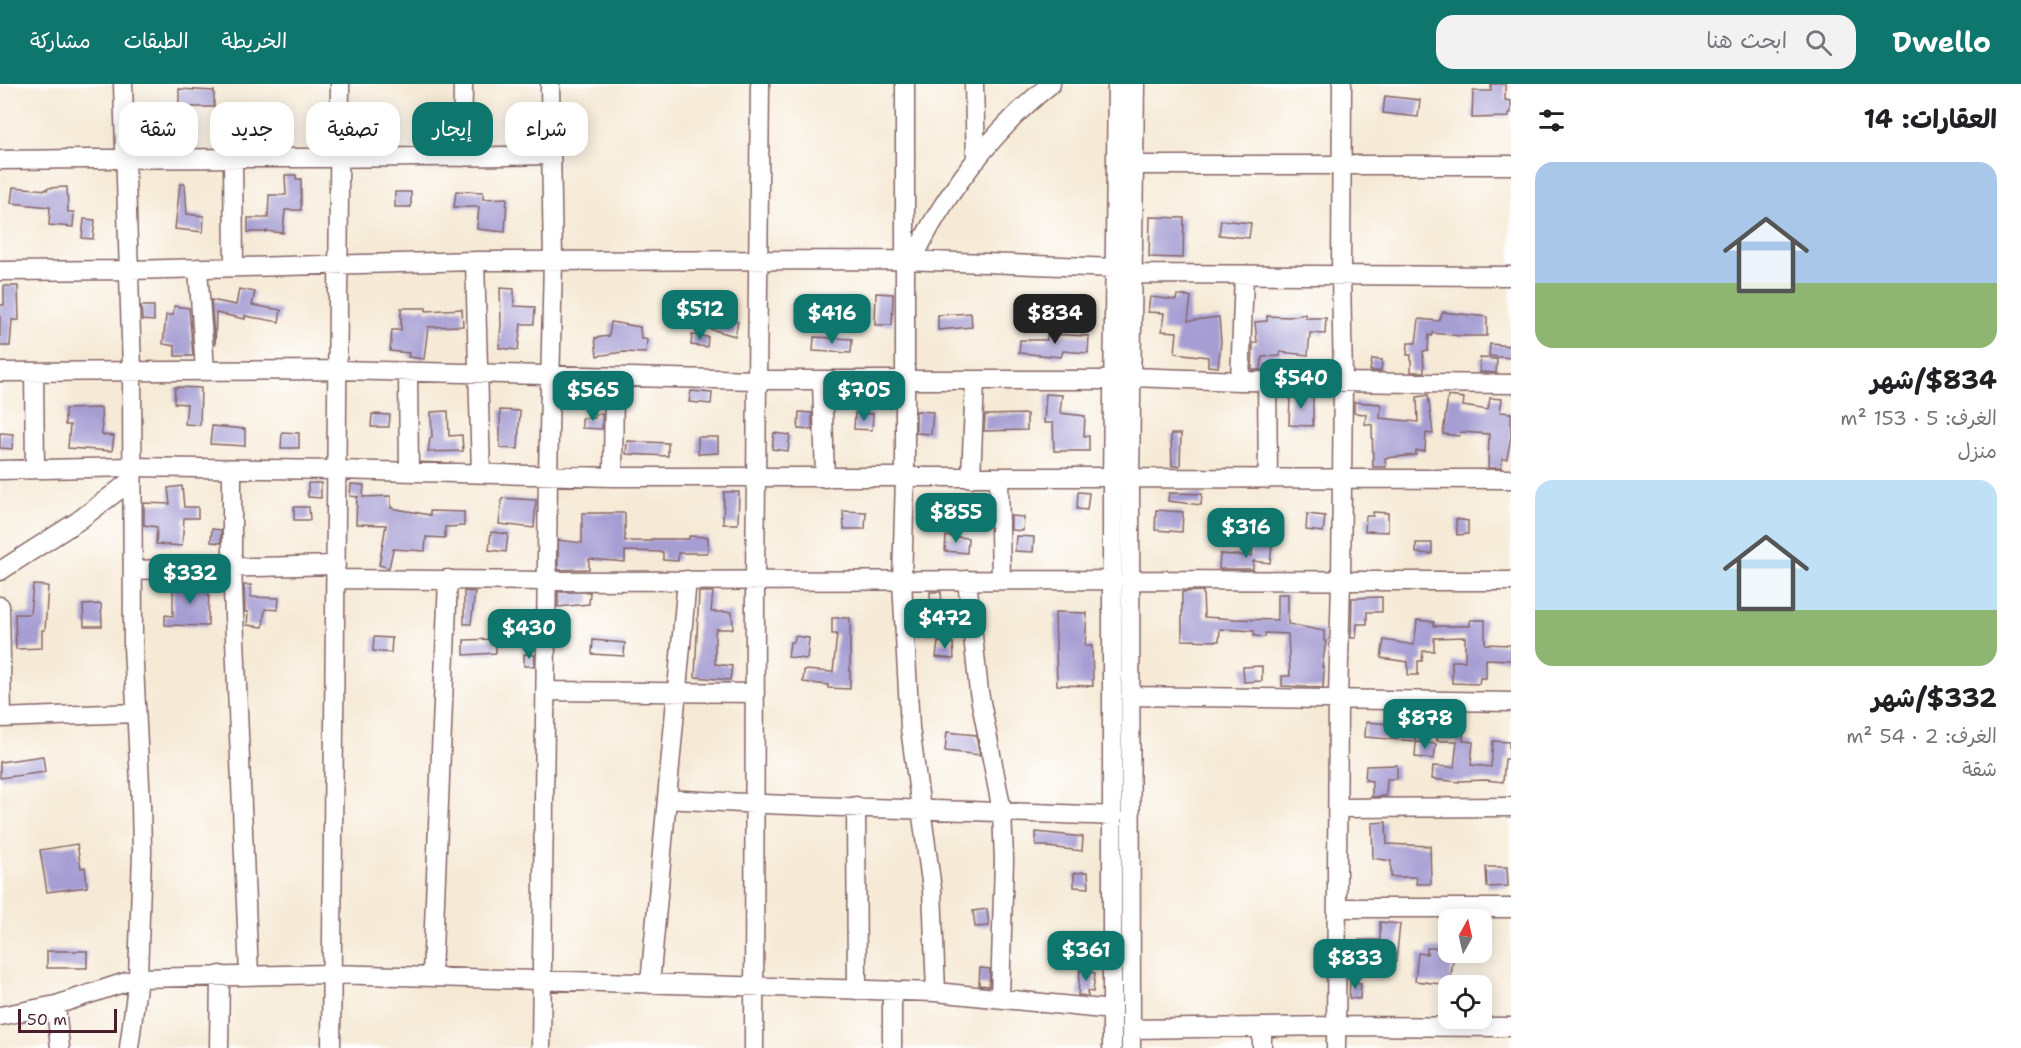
<!DOCTYPE html>
<html lang="ar">
<meta charset="utf-8">
<style>
:root{--surface:#fff;--page:#f2f2f2;--text:#202124;--muted:#757577;--accent:#0f766e}
body{margin:0;font-family:"Shantell Sans","Playpen Sans Arabic",sans-serif;background:var(--page);color:var(--text);direction:rtl;height:100vh;display:flex;flex-direction:column;font-size:22px;white-space:nowrap}
*{box-sizing:border-box;margin:0}
p{font-size:20px;color:var(--muted)}
.icon{flex:none;width:33px;height:33px;fill:none;stroke:currentColor;stroke-width:2;stroke-linecap:round;stroke-linejoin:round}
.map{position:relative;flex:1;overflow:hidden;direction:ltr}
.sheet{display:flex;flex-direction:column;background:var(--surface);width:510px}
.sheet>*{flex:none}
.top-card{position:absolute;left:18px;top:18px;width:570px;height:54px;direction:rtl;display:flex;gap:12px}
.needle{width:39px;rotate:8deg}
.tools{position:absolute;left:1438px;top:825px;display:grid;gap:12px}
.tools a{display:grid;place-items:center;width:54px;height:54px;border-radius:12px;background:var(--surface);box-shadow:0 3px 15px #0003;font-size:30px}
.scale{position:absolute;left:18px;bottom:15px;width:99px;box-sizing:border-box;padding-left:6px;border:3px solid #4a1f2b;border-top:0;font-size:16px;line-height:21px;white-space:nowrap;color:#4a1f2b;-webkit-text-stroke:4px #fff;paint-order:stroke}
.price{position:absolute;translate:-50% -51px;padding:0 14px;border-radius:12px;background:var(--accent);color:#fff;font-size:20px;line-height:39px;filter:drop-shadow(0 2px 3px #0008)}
.price::after{content:'';position:absolute;left:50%;top:36px;width:18px;height:14px;margin-left:-9px;background:inherit;clip-path:polygon(0 0,100% 0,50% 100%)}
.price.selected{background:#222;color:#fff}
ul{padding:0;list-style:none}
li{display:grid;align-content:center;gap:12px;height:318px;padding:0 24px}
li span{display:grid;place-items:center;height:186px;border-radius:18px;color:#555}
li>.icon{margin-inline-start:auto}
span .icon{width:108px;height:108px;fill:#fffc;stroke-width:1}
li b{font-size:26px}
h2{display:flex;justify-content:space-between;align-items:center;height:72px;padding:0 24px;font-size:26px}
.chip{padding:0 21px;border-radius:18px;background:var(--surface);box-shadow:0 3px 15px #0003;font-size:21px;line-height:54px}
.chip.selected{background:var(--accent);color:#fff}
header{display:flex;align-items:center;gap:36px;box-sizing:border-box;height:84px;padding:0 30px;background:var(--accent);color:#fff}
header strong{font-size:28px}
nav{display:flex;gap:33px;margin-inline-start:auto;font-size:21px}
.search{width:420px;height:54px;background:var(--page);display:flex;align-items:center;gap:15px;box-sizing:border-box;padding:0 21px;border-radius:18px;color:var(--muted);font-size:22px}
main{display:flex;flex:1;min-height:0}
.map>svg:first-child{display:block}
</style>
<header>
<strong>Dwello</strong>
<div class="search"><svg class="icon" aria-label="search" viewBox="0 0 24 24"><circle cx="10" cy="10" r="6"/><path d="M15 15l6 6"/></svg>ابحث هنا</div>
<nav><a>الخريطة</a><a>الطبقات</a><a>مشاركة</a></nav>
</header>
<main>
<section class="sheet">
<h2>العقارات: 14<svg class="icon" aria-label="filters" viewBox="0 0 24 24"><path d="M4 7h16M4 17h16"/><circle cx="9" cy="7" r="2"/><circle cx="15" cy="17" r="2"/></svg></h2>
<ul>
<li><span style="background:linear-gradient(#a9c7e8 65%,#8fb573 0)"><svg class="icon" aria-label="home" viewBox="0 0 24 24"><path d="M3 11l9-7 9 7M6 9v11h12V9"/></svg></span><div><b>$834/شهر</b><p>الغرف: 5 · 153 m²</p><p>منزل</p></div></li>
<li><span style="background:linear-gradient(#bfe0f5 70%,#8fb573 0)"><svg class="icon" aria-label="home" viewBox="0 0 24 24"><path d="M3 11l9-7 9 7M6 9v11h12V9"/></svg></span><div><b>$332/شهر</b><p>الغرف: 2 · 54 m²</p><p>شقة</p></div></li>
</ul>
</section>
<div class="map">
<svg width="1511" height="964" viewBox="0 0 1511 964">
<rect width="100%" height="100%" fill="#fff"/>
<filter id="ink" filterUnits="userSpaceOnUse"><feTurbulence type="fractalNoise" baseFrequency=".0167" numOctaves="2"/><feDisplacementMap in="SourceGraphic" scale="12" xChannelSelector="R" yChannelSelector="G"/><feConvolveMatrix kernelMatrix="1 2 1 2 8 2 1 2 1" color-interpolation-filters="sRGB"/></filter>
<filter id="wash" filterUnits="userSpaceOnUse"><feTurbulence type="fractalNoise" baseFrequency=".008" numOctaves="4" result="noise"/><feDisplacementMap in="SourceGraphic" scale="24" xChannelSelector="R" yChannelSelector="G"/><feGaussianBlur stdDeviation="1.35" result="paint"/><feColorMatrix in="noise" values="0 0 0 0 0 0 0 0 0 0 0 0 0 0 0 0 0 1.4 0 .05"/><feComposite in="paint" operator="in"/></filter>
<g filter="url(#wash)">
<rect width="100%" height="100%" fill="#f6ead6"/>
<g id="blocks">
<path fill="#a69ed3" d="M 1491,0 L 1505,0 L 1505,16 L 1511,17 L 1511,29 L 1509,29 L 1509,33 L 1472,34 L 1473,7 L 1491,7 Z
M 179,5 L 214,7 L 214,23 L 179,23 Z
M 1385,12 L 1420,16 L 1418,33 L 1383,29 Z
M 215,27 L 247,28 L 248,33 L 258,33 L 258,44 L 233,43 L 233,47 L 214,46 Z
M 395,31 L 395,62 L 360,62 L 359,32 Z
M 160,35 L 177,35 L 178,45 L 160,46 Z
M 285,91 L 296,91 L 296,95 L 301,95 L 301,126 L 285,126 L 283,149 L 266,147 L 266,148 L 248,148 L 248,134 L 268,134 L 269,111 L 286,111 Z
M 180,100 L 185,100 L 187,130 L 204,132 L 203,148 L 175,145 Z
M 13,103 L 47,106 L 47,104 L 67,103 L 68,128 L 74,128 L 73,143 L 49,141 L 50,123 L 11,119 Z
M 456,107 L 483,108 L 483,115 L 507,114 L 505,148 L 477,145 L 479,123 L 454,123 Z
M 395,108 L 411,108 L 411,123 L 395,123 Z
M 1150,133 L 1184,134 L 1183,174 L 1149,173 Z
M 84,135 L 95,136 L 93,155 L 82,154 Z
M 1221,136 L 1251,139 L 1249,154 L 1219,151 Z
M 4,202 L 18,202 L 19,236 L 12,236 L 10,262 L 0,262 L 0,221 L 4,221 Z
M 500,204 L 514,205 L 514,222 L 535,223 L 534,240 L 521,240 L 518,266 L 499,264 L 501,240 Z
M 239,205 L 255,208 L 252,221 L 281,226 L 279,238 L 245,232 L 245,235 L 216,229 L 215,262 L 211,216 L 236,221 Z
M 876,209 L 893,210 L 892,241 L 875,241 Z
M 1177,211 L 1191,213 L 1188,237 L 1219,233 L 1221,258 L 1218,283 L 1208,282 L 1208,273 L 1175,269 L 1177,248 L 1162,247 L 1164,229 L 1148,228 L 1150,213 L 1176,216 Z
M 141,222 L 154,222 L 154,237 L 142,236 Z
M 174,222 L 189,224 L 193,272 L 175,272 L 175,262 L 163,260 L 166,231 L 173,231 Z
M 401,224 L 426,224 L 426,227 L 462,225 L 463,242 L 428,243 L 424,275 L 408,273 L 409,269 L 390,267 L 392,246 L 401,246 Z
M 1443,228 L 1487,233 L 1487,252 L 1461,252 L 1433,249 L 1432,252 L 1429,251 L 1428,267 L 1423,267 L 1424,288 L 1411,288 L 1411,271 L 1407,271 L 1408,259 L 1416,259 L 1419,235 L 1439,237 Z
M 971,229 L 972,243 L 938,246 L 938,231 Z
M 711,230 L 738,238 L 735,252 L 710,245 Z
M 1305,230 L 1306,234 L 1326,234 L 1325,250 L 1310,249 L 1308,271 L 1280,268 L 1280,272 L 1262,273 L 1261,286 L 1252,286 L 1253,259 L 1257,259 L 1255,238 L 1267,237 L 1267,232 L 1289,233 Z
M 611,238 L 640,243 L 641,255 L 647,255 L 646,269 L 623,268 L 597,272 L 595,254 L 609,252 Z
M 1047,250 L 1089,252 L 1088,269 L 1063,267 L 1061,273 L 1019,269 L 1020,256 L 1047,256 Z
M 692,251 L 708,253 L 707,263 L 691,261 Z
M 814,253 L 852,255 L 851,269 L 813,267 Z
M 1490,260 L 1511,262 L 1511,274 L 1489,272 Z
M 1480,274 L 1497,275 L 1496,289 L 1480,288 Z
M 1372,275 L 1382,276 L 1381,287 L 1370,287 Z
M 175,303 L 201,304 L 200,341 L 185,340 L 187,320 L 174,319 Z
M 691,307 L 712,309 L 711,320 L 689,318 Z
M 1046,310 L 1062,311 L 1060,329 L 1085,332 L 1084,352 L 1089,352 L 1089,367 L 1054,367 L 1053,339 L 1044,339 Z
M 1290,311 L 1313,311 L 1313,342 L 1289,341 Z
M 1428,311 L 1433,350 L 1426,349 L 1425,367 L 1416,367 L 1416,371 L 1385,374 L 1386,383 L 1373,383 L 1372,341 L 1365,340 L 1366,330 L 1354,329 L 1354,318 L 1381,320 L 1380,334 L 1418,338 L 1417,313 Z
M 1448,312 L 1464,314 L 1463,322 L 1488,326 L 1490,314 L 1502,315 L 1500,328 L 1511,329 L 1511,352 L 1507,375 L 1502,375 L 1501,384 L 1488,384 L 1489,350 L 1460,348 L 1459,352 L 1443,350 Z
M 101,324 L 102,351 L 114,352 L 112,367 L 68,364 L 70,341 L 65,341 L 65,325 Z
M 500,326 L 520,327 L 518,365 L 500,364 Z
M 448,327 L 449,352 L 462,351 L 463,367 L 428,368 L 430,354 L 432,354 L 431,328 Z
M 916,327 L 933,328 L 931,350 L 916,349 Z
M 799,328 L 812,329 L 812,346 L 798,345 Z
M 855,329 L 873,330 L 872,346 L 854,345 Z
M 372,330 L 390,331 L 389,343 L 371,343 Z
M 595,330 L 602,330 L 602,345 L 582,344 L 582,334 L 595,334 Z
M 1027,330 L 1027,346 L 984,347 L 985,331 Z
M 212,342 L 245,345 L 245,362 L 210,360 Z
M 282,348 L 299,349 L 299,364 L 281,364 Z
M 0,349 L 13,350 L 12,365 L 0,364 Z
M 774,349 L 790,351 L 788,367 L 772,365 Z
M 1171,350 L 1181,350 L 1180,382 L 1172,382 Z
M 698,353 L 718,353 L 718,369 L 698,370 Z
M 627,357 L 668,359 L 668,372 L 626,370 Z
M 308,399 L 321,399 L 321,414 L 308,413 Z
M 351,400 L 364,401 L 363,413 L 391,412 L 391,424 L 430,431 L 430,427 L 464,428 L 464,442 L 445,443 L 445,454 L 426,453 L 425,467 L 393,465 L 389,484 L 379,481 L 386,441 L 356,440 L 357,413 L 359,413 L 350,412 Z
M 182,402 L 184,423 L 198,423 L 198,434 L 184,434 L 182,462 L 156,460 L 157,443 L 144,441 L 144,419 L 170,420 L 168,404 Z
M 724,408 L 739,408 L 738,440 L 723,440 Z
M 1078,408 L 1089,409 L 1087,426 L 1077,425 Z
M 1169,409 L 1202,410 L 1201,421 L 1168,417 Z
M 502,414 L 536,416 L 534,444 L 499,440 Z
M 294,423 L 309,423 L 310,436 L 294,436 Z
M 1156,426 L 1183,428 L 1182,448 L 1155,446 Z
M 843,427 L 866,428 L 865,445 L 844,445 Z
M 1373,428 L 1388,429 L 1388,448 L 1365,447 L 1366,432 L 1373,432 Z
M 582,429 L 625,429 L 625,457 L 651,457 L 651,455 L 689,455 L 689,452 L 708,453 L 708,469 L 678,469 L 678,477 L 663,476 L 663,468 L 625,467 L 625,478 L 589,475 L 589,485 L 558,486 L 558,456 L 582,459 Z
M 1307,430 L 1325,432 L 1323,448 L 1306,446 Z
M 1011,432 L 1024,433 L 1023,447 L 1011,446 Z
M 1242,435 L 1262,435 L 1262,446 L 1242,446 Z
M 1456,435 L 1468,437 L 1468,450 L 1457,451 Z
M 212,445 L 221,446 L 221,459 L 211,458 Z
M 491,448 L 508,450 L 506,468 L 489,466 Z
M 946,452 L 968,454 L 967,469 L 945,467 Z
M 1016,452 L 1034,453 L 1033,468 L 1015,467 Z
M 1416,459 L 1432,459 L 1432,470 L 1416,469 Z
M 1253,460 L 1272,462 L 1270,479 L 1253,477 L 1253,485 L 1219,485 L 1220,470 L 1252,472 Z
M 173,500 L 209,500 L 208,542 L 165,541 L 165,531 L 173,532 Z
M 33,501 L 48,502 L 45,546 L 42,546 L 42,564 L 16,565 L 15,530 L 30,530 Z
M 244,501 L 251,501 L 251,513 L 279,514 L 278,526 L 265,525 L 263,543 L 247,541 L 248,528 L 245,528 Z
M 464,507 L 475,508 L 471,540 L 464,540 Z
M 1203,507 L 1204,533 L 1235,535 L 1277,536 L 1277,510 L 1288,510 L 1288,540 L 1324,547 L 1324,557 L 1326,557 L 1322,583 L 1324,583 L 1323,604 L 1282,602 L 1282,592 L 1290,592 L 1288,550 L 1265,549 L 1265,553 L 1254,552 L 1254,547 L 1220,545 L 1219,557 L 1182,556 L 1182,508 Z
M 558,508 L 590,508 L 589,520 L 558,523 Z
M 699,508 L 713,508 L 711,528 L 732,528 L 733,545 L 716,545 L 715,549 L 715,580 L 732,582 L 730,596 L 695,593 Z
M 930,508 L 941,508 L 944,549 L 927,550 L 926,547 L 916,546 L 915,534 L 931,533 Z
M 1382,513 L 1382,528 L 1367,528 L 1367,540 L 1357,540 L 1356,554 L 1351,554 L 1352,514 Z
M 101,520 L 102,542 L 84,542 L 83,521 Z
M 1055,528 L 1087,529 L 1085,562 L 1092,562 L 1093,602 L 1057,601 Z
M 500,530 L 534,533 L 534,549 L 498,545 Z
M 832,534 L 850,534 L 850,605 L 828,604 L 828,601 L 803,598 L 804,586 L 833,588 L 837,550 L 832,550 Z
M 1417,536 L 1434,538 L 1434,542 L 1470,542 L 1470,536 L 1485,536 L 1485,560 L 1511,561 L 1511,576 L 1486,575 L 1486,594 L 1480,594 L 1479,600 L 1452,599 L 1452,577 L 1465,577 L 1465,553 L 1434,554 L 1434,567 L 1423,567 L 1422,577 L 1418,577 L 1418,591 L 1408,591 L 1408,578 L 1381,574 L 1384,556 L 1414,561 Z
M 795,552 L 809,554 L 807,575 L 788,573 L 790,558 L 794,558 Z
M 374,553 L 392,554 L 391,569 L 373,567 Z
M 496,555 L 496,569 L 464,571 L 464,556 Z
M 593,556 L 625,559 L 624,572 L 592,570 Z
M 938,558 L 953,559 L 954,575 L 936,573 Z
M 524,570 L 535,571 L 534,582 L 524,582 Z
M 1262,582 L 1262,597 L 1244,598 L 1243,583 Z
M 1366,638 L 1417,642 L 1415,657 L 1365,653 Z
M 1437,638 L 1464,638 L 1463,657 L 1473,658 L 1471,681 L 1491,683 L 1493,657 L 1509,658 L 1509,675 L 1505,675 L 1503,698 L 1486,696 L 1459,697 L 1459,698 L 1432,695 L 1433,682 L 1454,683 L 1457,657 L 1437,657 Z
M 947,648 L 976,651 L 980,671 L 945,667 Z
M 1416,658 L 1436,660 L 1434,675 L 1415,673 Z
M 43,672 L 45,688 L 0,694 L 0,678 Z
M 1397,681 L 1397,695 L 1387,695 L 1386,712 L 1372,713 L 1372,697 L 1365,696 L 1366,682 Z
M 1386,738 L 1387,760 L 1430,762 L 1431,800 L 1416,800 L 1417,793 L 1391,793 L 1391,777 L 1373,774 L 1372,739 Z
M 1036,748 L 1083,753 L 1082,767 L 1048,763 L 1048,762 L 1036,762 Z
M 77,760 L 81,784 L 85,783 L 87,803 L 47,808 L 40,766 Z
M 1486,783 L 1507,783 L 1508,802 L 1487,803 Z
M 1088,788 L 1089,804 L 1074,803 L 1074,789 Z
M 987,825 L 989,842 L 975,843 L 973,827 Z
M 1380,838 L 1400,840 L 1396,878 L 1379,876 L 1379,874 L 1357,874 L 1359,856 L 1380,856 Z
M 1427,864 L 1447,864 L 1447,868 L 1454,868 L 1450,901 L 1415,897 L 1418,869 L 1427,870 Z
M 47,867 L 87,867 L 87,884 L 47,884 Z
M 980,884 L 990,885 L 989,902 L 979,901 Z
M 1080,885 L 1095,889 L 1093,908 L 1087,907 L 1088,912 L 1078,911 Z
M 1350,898 L 1361,899 L 1360,915 L 1349,914 Z"/>
</g>
</g>
<g filter="url(#ink)">
<use href="#blocks" fill-opacity="0" stroke="#866667" stroke-width="1.5"/>
<g fill="none" stroke-linecap="round" stroke-linejoin="round">
<defs>
<path id="minor" d="M 123,0 L 132,286 L 133,562 L 141,720 L 142,767 L 138,894 L 129,964
M 905,0 L 905,394 L 902,497 L 910,644 L 932,805 L 936,908
M 974,0 L 976,77
M 462,73 L 463,0
M 233,75 L 234,183
M 0,76 C 184,73 367,75 551,71
M 1134,81 L 1511,81
M 913,176 C 941,114 997,42 1051,0
M 475,177 L 481,389
M 198,184 L 205,286
M 0,187 L 130,186 L 475,177 L 905,176 L 1115,184
M 1134,190 L 1511,192
M 0,288 L 337,286 L 757,296 L 1114,296
M 34,288 L 35,385
M 408,288 L 409,388
M 1132,293 L 1240,297 L 1244,191
M 822,296 L 825,394
M 1240,297 L 1511,300
M 1267,297 L 1268,395
M 232,385 L 232,483 L 249,891
M 0,386 L 132,383 L 336,386 L 613,393 L 1112,393
M 613,393 L 614,293
M 971,394 L 975,297
M 999,394 L 1001,496
M 1130,394 L 1511,395
M 133,486 L 336,481
M 0,487 L 78,437 L 132,396
M 336,495 L 547,497 L 1113,496
M 967,496 L 979,608 L 1002,727 L 1004,776 L 1000,914
M 1131,496 L 1511,497
M 0,522 L 2,634
M 546,607 L 755,609
M 1130,612 L 1511,618
M 0,634 L 136,629
M 667,715 C 816,724 964,726 1113,732
M 856,722 L 857,906
M 1337,724 L 1511,723
M 1337,824 L 1511,824
M 432,891 L 448,495
M 650,900 L 687,496
M 892,906 L 892,964
M 56,921 L 60,964
M 0,932 L 56,921 L 138,894 L 332,890 L 936,908 L 1112,926
M 1131,945 L 1337,942 L 1511,943
M 219,964 L 220,891
M 331,964 L 340,0
M 541,964 L 548,391 L 553,177 L 550,0
M 754,964 L 755,496 L 760,0
M 1112,964 L 1112,393 L 1117,0
M 1131,964 L 1130,394 L 1135,0
M 1262,964 L 1262,943
M 1336,964 L 1338,615 L 1341,496 L 1343,298 L 1341,190 L 1342,0"/>
</defs>
<use href="#minor" stroke="#866667" stroke-width="21"/>
<use href="#minor" stroke="#fff" stroke-width="18"/>
</g>
</g>
</svg>
<div class="tools">
<a><svg class="needle" viewBox="-14 -14 28 28"><path d="M0-13l5 13h-10z" fill="#e53935"/><path d="M0 13l5-13h-10z" fill="#757577"/></svg></a>
<a><svg class="icon" aria-label="locate" viewBox="0 0 24 24"><circle cx="12" cy="12" r="6"/><path d="M12 2v4M12 18v4M2 12h4M18 12h4"/></svg></a>
</div>
<div class="scale">50 m</div>
<b class="price" style="left:700px;top:257px">$512</b>
<b class="price" style="left:832px;top:261px">$416</b>
<b class="price selected" style="left:1055px;top:261px">$834</b>
<b class="price" style="left:1301px;top:326px">$540</b>
<b class="price" style="left:593px;top:338px">$565</b>
<b class="price" style="left:864px;top:338px">$705</b>
<b class="price" style="left:956px;top:460px">$855</b>
<b class="price" style="left:1246px;top:475px">$316</b>
<b class="price" style="left:190px;top:521px">$332</b>
<b class="price" style="left:945px;top:566px">$472</b>
<b class="price" style="left:529px;top:576px">$430</b>
<b class="price" style="left:1425px;top:666px">$878</b>
<b class="price" style="left:1086px;top:898px">$361</b>
<b class="price" style="left:1355px;top:906px">$833</b>
<div class="top-card">
<a class="chip">شراء</a>
<a class="chip selected">إيجار</a>
<a class="chip">تصفية</a>
<a class="chip">جديد</a>
<a class="chip">شقة</a>
</div>
</div>
</main>
